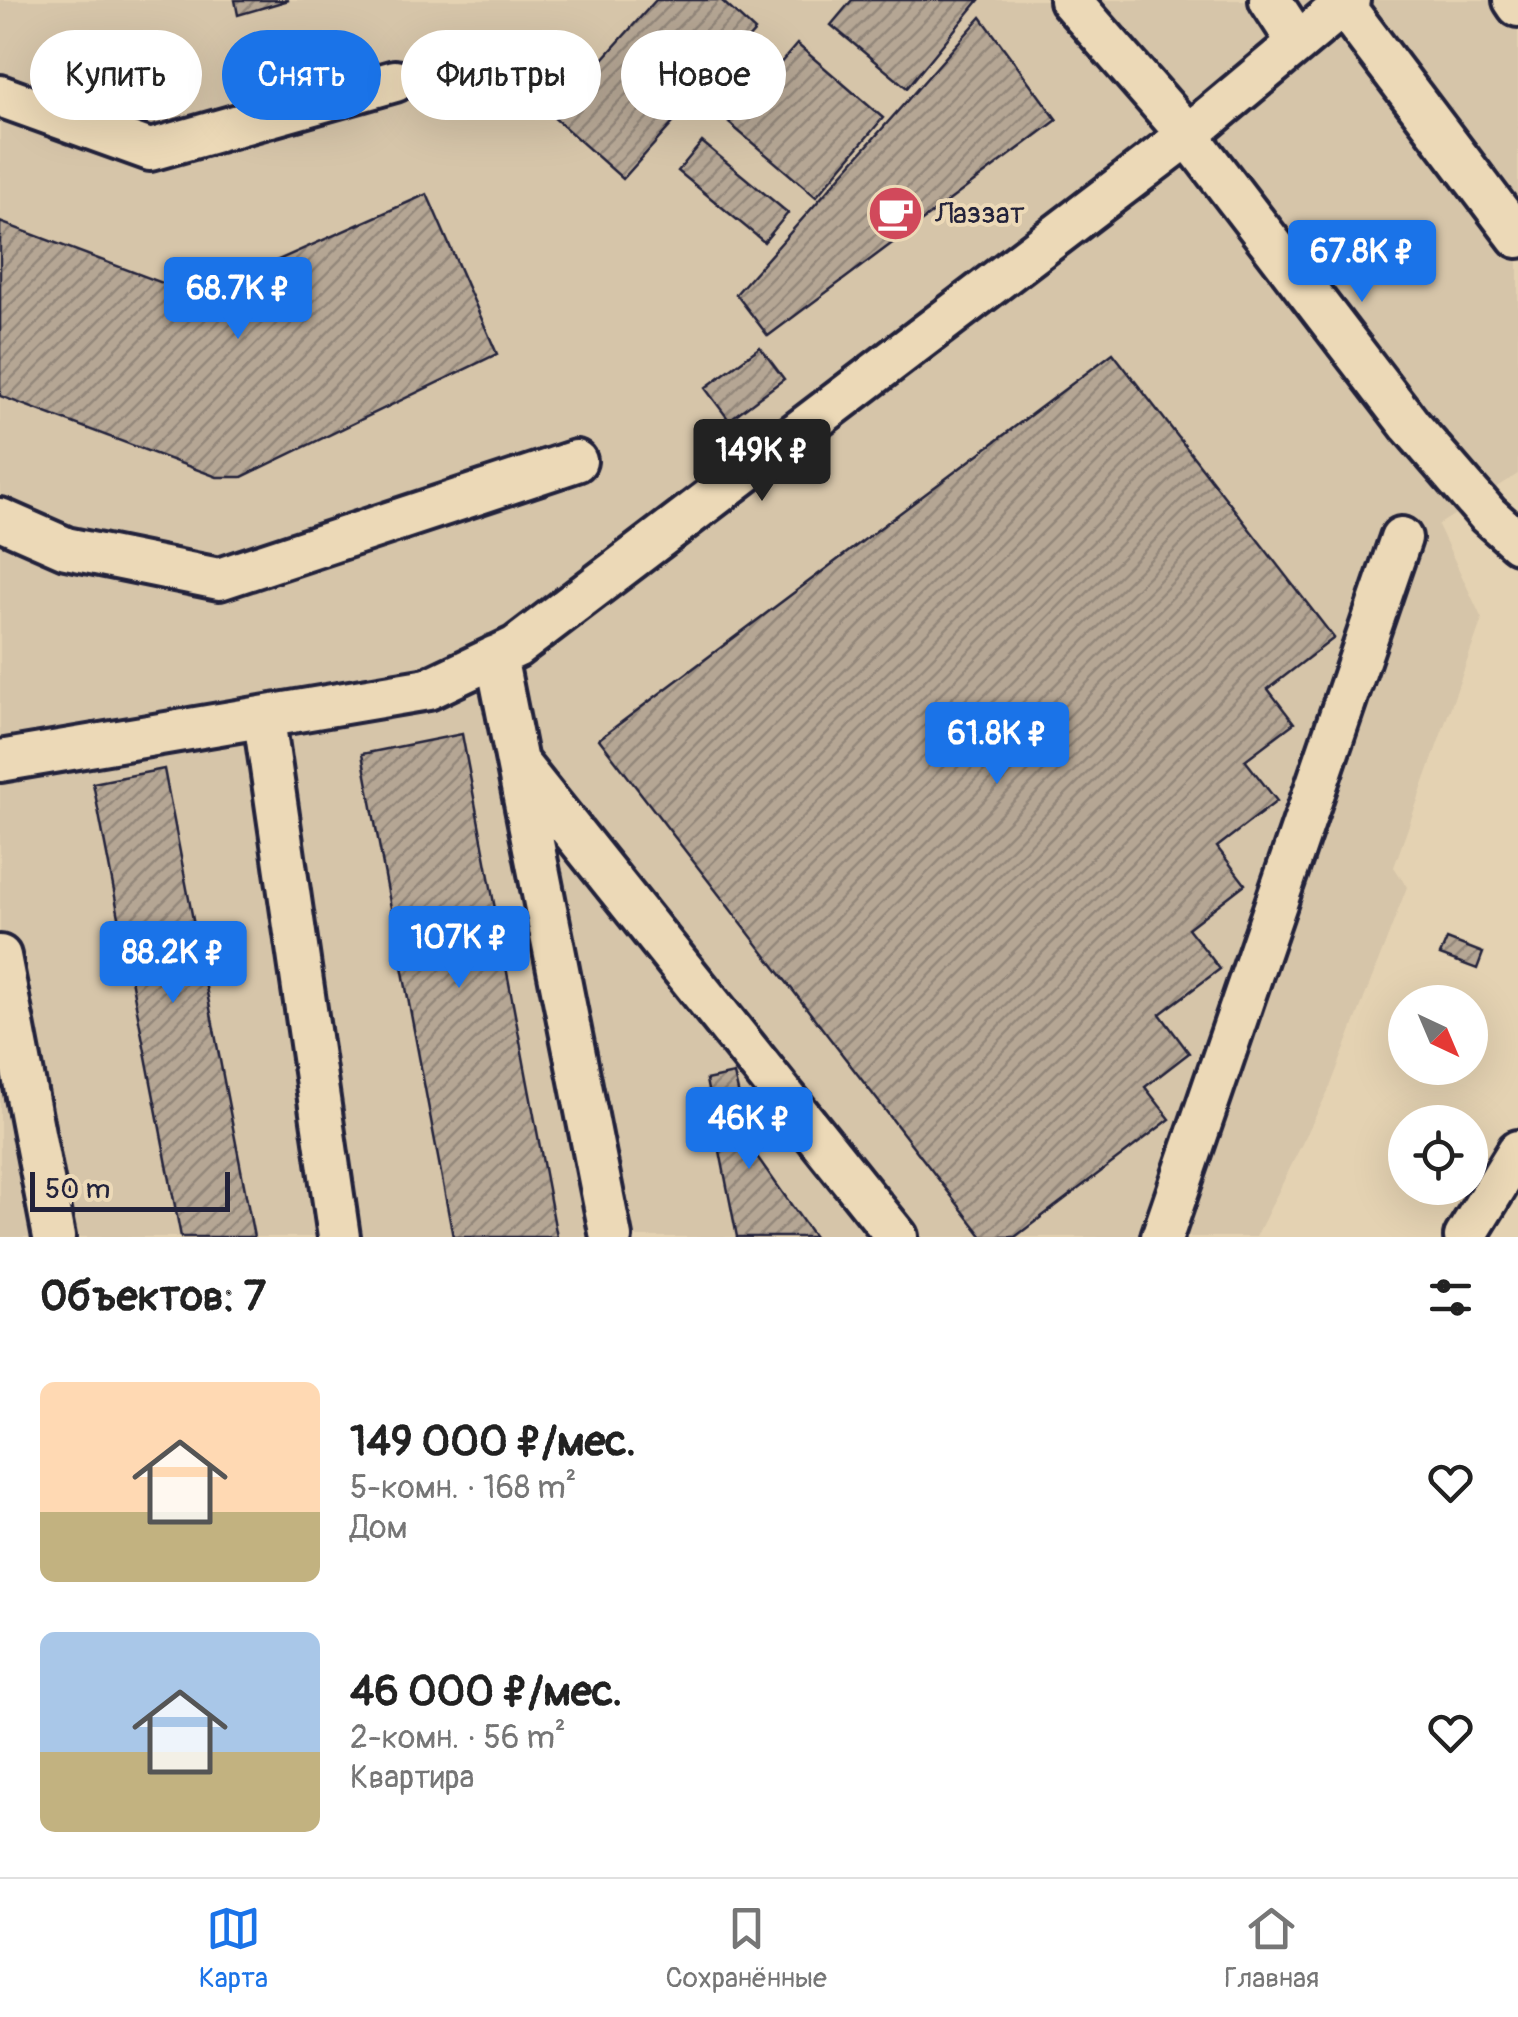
<!DOCTYPE html>
<html lang="ru">
<meta charset="utf-8">
<style>
:root{--surface:#fff;--page:#f2f2f2;--text:#222;--muted:#767676;--line:#e0e0e0;--accent:#1a73e8}
body{margin:0;font-family:Pangolin,sans-serif;background:var(--page);color:var(--text);height:100vh;display:flex;flex-direction:column;font-size:38px;white-space:nowrap}
*{box-sizing:border-box;margin:0}
p{font-size:32px;color:var(--muted)}
.icon{flex:none;width:55px;height:55px;fill:none;stroke:currentColor;stroke-width:2;stroke-linecap:round;stroke-linejoin:round}
.map{position:relative;height:1237px;overflow:hidden}
.drawer{display:flex;flex-direction:column;background:var(--surface);flex:1}
.drawer>*{flex:none}
.guide{position:absolute;left:30px;top:30px;width:1000px;height:90px;display:flex;gap:20px}
.needle{width:65px;rotate:136deg}
.controls{position:absolute;left:1388px;top:985px;display:grid;gap:20px}
.controls a{display:grid;place-items:center;width:100px;height:100px;border-radius:50%;background:var(--surface);box-shadow:0 10px 40px #0002;font-size:50px}
.scale{position:absolute;left:30px;bottom:25px;width:200px;box-sizing:border-box;padding-left:10px;border:5px solid #22223b;border-top:0;font-size:28px;line-height:35px;white-space:nowrap;color:#22223b;-webkit-text-stroke:8px #ecd9b7;paint-order:stroke}
.price{position:absolute;translate:-50% -85px;padding:0 22px;border-radius:10px;background:var(--accent);color:#fff;font-size:32px;line-height:65px;filter:drop-shadow(0 2px 5px #0008)}
.price::after{content:'';position:absolute;left:50%;top:60px;width:30px;height:22px;margin-left:-15px;background:inherit;clip-path:polygon(0 0,100% 0,50% 100%)}
.price.current{background:#222;color:#fff}
ul{padding:0;list-style:none}
li{display:flex;align-items:center;gap:30px;height:250px;padding:0 40px}
li span{display:grid;place-items:center;flex:none;width:280px;height:200px;border-radius:15px;color:#555}
li>.icon{margin-inline-start:auto}
span .icon{width:120px;height:120px;fill:#fffc;stroke-width:1}
li b{font-size:42px}
h2{display:flex;justify-content:space-between;align-items:center;height:120px;padding:0 40px;font-size:42px}
.pill{padding:0 35px;border-radius:45px;background:var(--surface);box-shadow:0 10px 40px #0002;font-size:35px;line-height:90px}
.pill.current{background:var(--accent);color:#fff}
.menu{display:flex;justify-content:space-around;align-items:center;height:140px;border-top:2px solid var(--line);background:var(--surface);font-size:28px;color:var(--muted)}
.menu a{display:grid;justify-items:center;gap:5px}
.menu .current{color:var(--accent)}
.map>svg:first-child{display:block}
</style>
<div class="map">
<svg width="1518" height="1237" viewBox="0 0 1518 1237">
<defs>
<pattern id="building-hatch" width="6" height="6" patternUnits="userSpaceOnUse" patternTransform="scale(2.5)"><rect width="6" height="6" fill="#b5a694"/><path d="M-1 1l2-2M0 6l6-6M5 7l2-2" fill="none" stroke="#93877a"/></pattern>
</defs>
<rect width="100%" height="100%" fill="#e4d2b2"/>
<filter id="ink" filterUnits="userSpaceOnUse"><feTurbulence type="fractalNoise" baseFrequency=".01" numOctaves="2"/><feDisplacementMap in="SourceGraphic" scale="20" xChannelSelector="R" yChannelSelector="G"/><feConvolveMatrix kernelMatrix="1 2 1 2 8 2 1 2 1" color-interpolation-filters="sRGB"/></filter>
<g filter="url(#ink)">
<path fill="#d6c5a9" d="M 0,0 L 1518,0 L 1518,474 L 1438,525 L 1482,619 L 1394,867 L 1407,887 L 1330,1087 L 1256,1237 L 0,1237 Z"/>
<path fill="url(#building-hatch)" stroke="#22223b" stroke-width="2.5" d="M 235,0 L 289,0 L 238,15 Z
M 656,0 L 721,0 L 755,31 L 623,179 L 552,116 Z
M 852,0 L 979,0 L 907,88 L 831,25 Z
M 981,17 L 1057,120 L 768,336 L 736,294 Z
M 797,44 L 883,118 L 816,197 L 729,123 Z
M 702,142 L 788,213 L 764,242 L 678,171 Z
M 427,194 L 497,354 L 242,477 L 217,477 L 0,396 L 0,222 L 197,296 Z
M 760,347 L 784,379 L 729,420 L 705,388 Z
M 1113,353 L 1334,638 L 1268,689 L 1294,723 L 1245,760 L 1277,801 L 1217,847 L 1245,884 L 1188,928 L 1220,969 L 1160,1014 L 1189,1053 L 1145,1087 L 1170,1119 L 1015,1237 L 983,1237 L 599,739 Z
M 462,734 L 557,1237 L 453,1237 L 362,754 Z
M 164,769 L 254,1237 L 181,1237 L 93,783 Z
M 1447,939 L 1483,953 L 1477,969 L 1440,955 Z
M 734,1074 L 751,1148 L 814,1237 L 737,1237 L 706,1080 Z"/>
<g fill="none" stroke-linecap="round" stroke-linejoin="round">
<defs>
<path id="minor" d="M 1070,0 L 1188,135 L 1410,425 L 1488,515 L 1518,542
M 1270,0 L 1298,43
M 1514,0 L 1518,6
M 1343,5 L 1518,237
M 0,96 L 150,150 L 395,81
M 0,519 L 66,548 L 219,579 L 576,461
M 496,656 L 611,1237
M 264,719 L 339,1237
M 0,761 L 428,689 L 516,647 L 1188,135 L 1349,0
M 517,762 L 897,1237
M 0,956 L 54,1237
M 1162,1237 L 1401,538
M 1465,1237 L 1518,1151"/>
</defs>
<use href="#minor" stroke="#22223b" stroke-width="48"/>
<use href="#minor" stroke="#ecd9b7" stroke-width="40"/>
</g>
</g>
<defs>
<symbol id="cafe-disc" viewBox="-11 -11 22 22"><circle r="9.5" fill="#d1495b" stroke="#ecd9b7"/><path d="M-5.5-4.5H6V0H3Q3 3.5 0 3.5H-2.5Q-5.5 3.5-5.5 0ZM3-3.2v2h1.7v-2ZM-6 4.5H4V6H-6Z" fill="#fff"/></symbol>
</defs>
<g fill-rule="evenodd">
<use href="#cafe-disc" x="864" y="182" width="63" height="63"/>
</g>
<g text-anchor="middle" dominant-baseline="central" stroke-width="8" stroke-linejoin="round" paint-order="stroke">
<g font-size="30" fill="#22223b" stroke="#ecd9b7" text-anchor="start">
<text x="935" y="213">Лаззат</text>
</g>
</g>
</svg>
<div class="controls">
<a><svg class="needle" viewBox="-14 -14 28 28"><path d="M0-13l5 13h-10z" fill="#e53935"/><path d="M0 13l5-13h-10z" fill="#767676"/></svg></a>
<a><svg class="icon" aria-label="locate" viewBox="0 0 24 24"><circle cx="12" cy="12" r="6"/><path d="M12 2v4M12 18v4M2 12h4M18 12h4"/></svg></a>
</div>
<div class="scale">50 m</div>
<b class="price" style="left:1362px;top:305px">67.8K ₽</b>
<b class="price" style="left:238px;top:342px">68.7K ₽</b>
<b class="price current" style="left:762px;top:504px">149K ₽</b>
<b class="price" style="left:997px;top:787px">61.8K ₽</b>
<b class="price" style="left:459px;top:991px">107K ₽</b>
<b class="price" style="left:173px;top:1006px">88.2K ₽</b>
<b class="price" style="left:749px;top:1172px">46K ₽</b>
<div class="guide">
<a class="pill">Купить</a>
<a class="pill current">Снять</a>
<a class="pill">Фильтры</a>
<a class="pill">Новое</a>
</div>
</div>
<section class="drawer">
<h2>Объектов: 7<svg class="icon" aria-label="filters" viewBox="0 0 24 24"><path d="M4 7h16M4 17h16"/><circle cx="9" cy="7" r="2"/><circle cx="15" cy="17" r="2"/></svg></h2>
<ul>
<li><span style="background:linear-gradient(#ffd9b3 65%,#c2b280 0)"><svg class="icon" aria-label="home" viewBox="0 0 24 24"><path d="M3 11l9-7 9 7M6 9v11h12V9"/></svg></span><div><b>149 000 ₽/мес.</b><p>5-комн. · 168 m²</p><p>Дом</p></div><svg class="icon" aria-label="heart" viewBox="0 0 24 24"><path d="M12 20l-8-8c-3-5 5-10 8-4 3-6 11-1 8 4z"/></svg></li>
<li><span style="background:linear-gradient(#a9c7e8 60%,#c2b280 0)"><svg class="icon" aria-label="home" viewBox="0 0 24 24"><path d="M3 11l9-7 9 7M6 9v11h12V9"/></svg></span><div><b>46 000 ₽/мес.</b><p>2-комн. · 56 m²</p><p>Квартира</p></div><svg class="icon" aria-label="heart" viewBox="0 0 24 24"><path d="M12 20l-8-8c-3-5 5-10 8-4 3-6 11-1 8 4z"/></svg></li>
</ul>
</section>
<nav class="menu">
<a class="current"><svg class="icon" aria-label="map" viewBox="0 0 24 24"><path d="M3 6l6-2 6 2 6-2v14l-6 2-6-2-6 2zM9 4v14M15 6v14"/></svg>Карта</a>
<a><svg class="icon" aria-label="saved" viewBox="0 0 24 24"><path d="M7 4h10v16l-5-4-5 4z"/></svg>Сохранённые</a>
<a><svg class="icon" aria-label="home" viewBox="0 0 24 24"><path d="M3 11l9-7 9 7M6 9v11h12V9"/></svg>Главная</a>
</nav>
